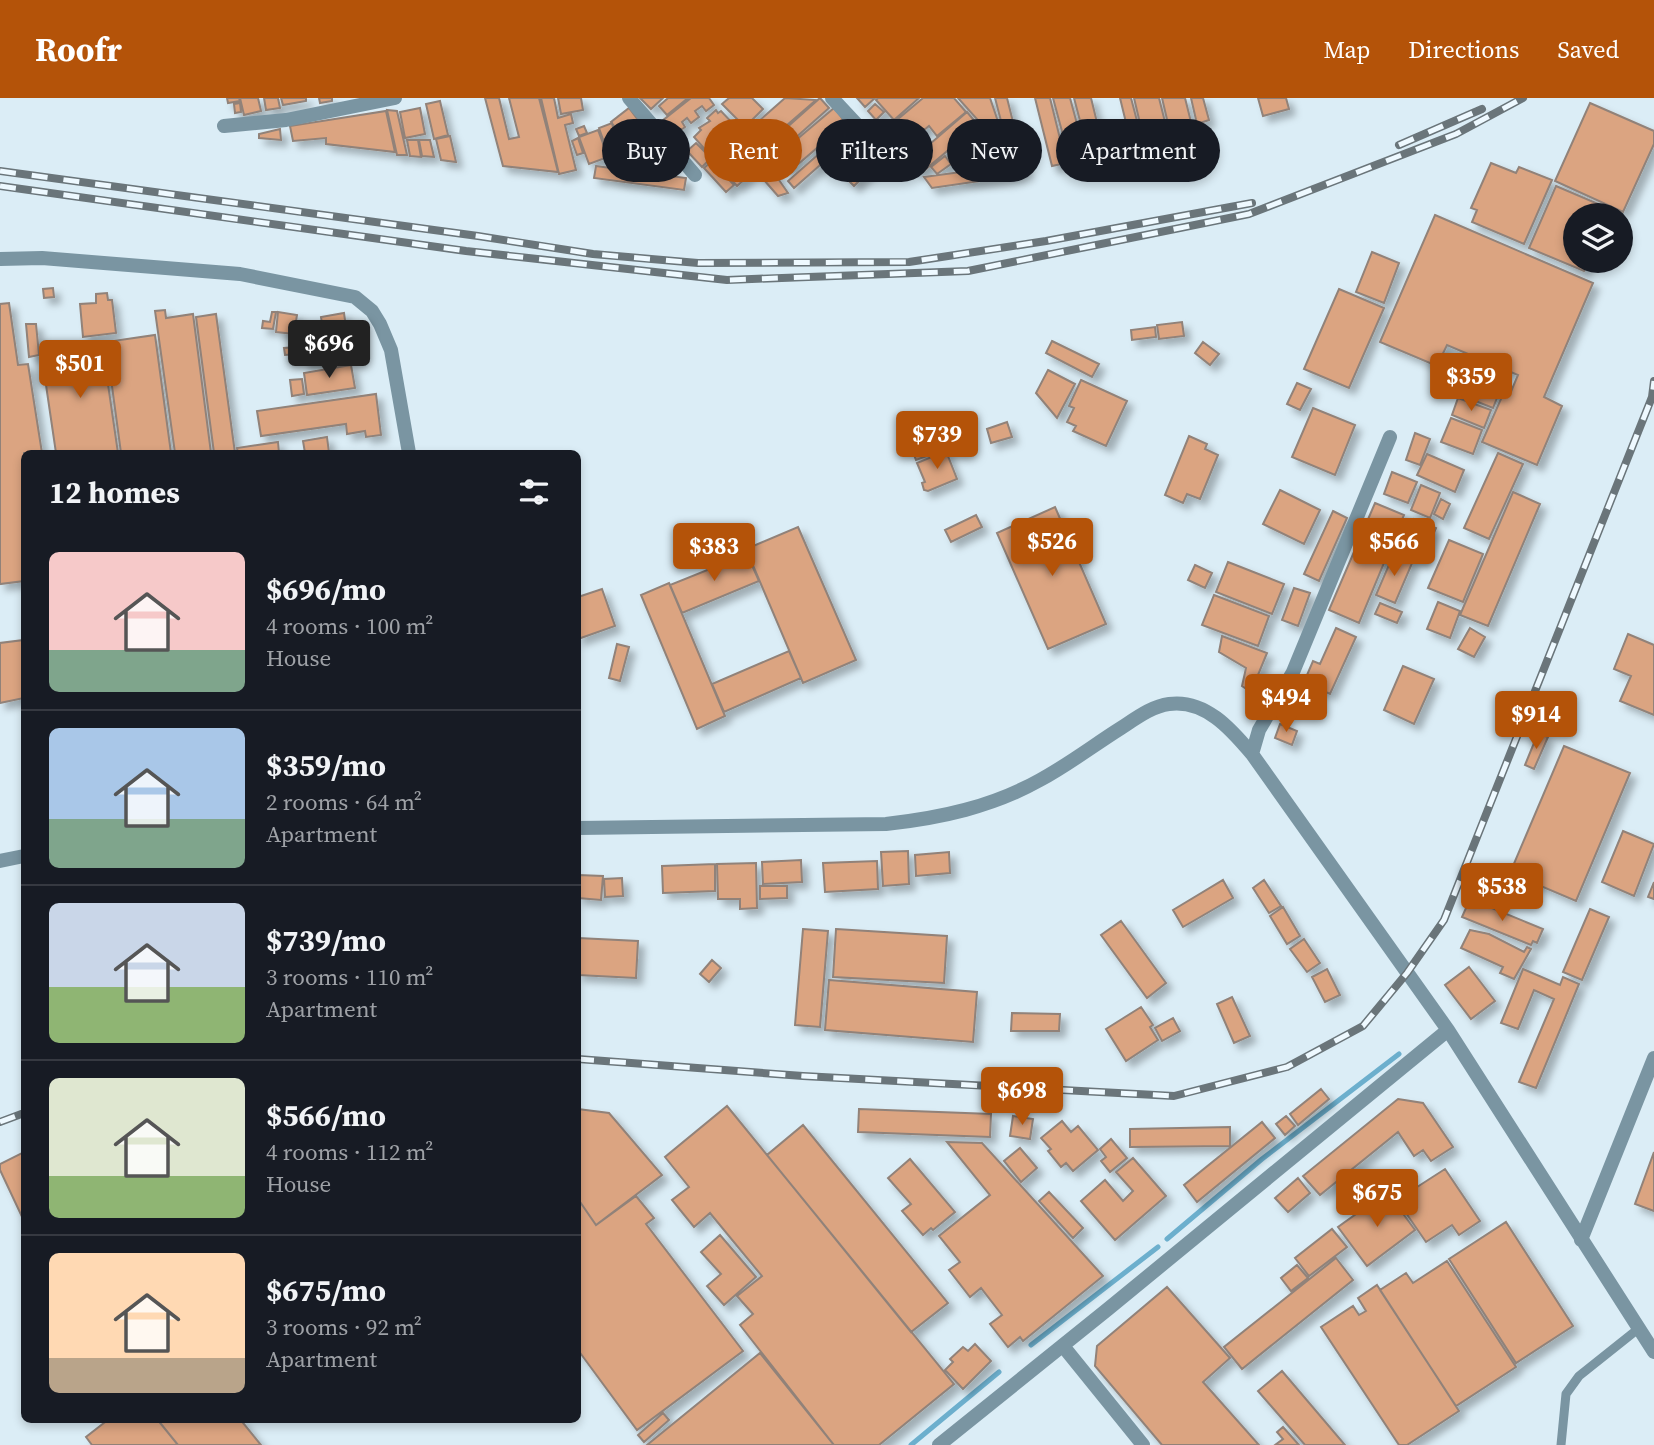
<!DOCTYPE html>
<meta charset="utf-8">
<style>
:root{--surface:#171b24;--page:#20242c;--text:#f1f3f6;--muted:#9ea1a6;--line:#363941;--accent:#b45309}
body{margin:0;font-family:"Source Serif 4",serif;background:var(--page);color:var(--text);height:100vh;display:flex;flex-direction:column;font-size:26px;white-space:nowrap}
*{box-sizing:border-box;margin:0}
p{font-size:23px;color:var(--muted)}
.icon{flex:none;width:38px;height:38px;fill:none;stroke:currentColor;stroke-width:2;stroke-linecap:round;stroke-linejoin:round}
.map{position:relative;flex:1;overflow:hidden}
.panel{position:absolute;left:21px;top:352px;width:560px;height:973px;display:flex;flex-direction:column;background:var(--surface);border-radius:10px;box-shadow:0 4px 10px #0003}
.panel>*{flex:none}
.banner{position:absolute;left:602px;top:21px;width:665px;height:63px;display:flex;gap:14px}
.controls{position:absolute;left:1563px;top:105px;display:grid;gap:14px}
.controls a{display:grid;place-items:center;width:70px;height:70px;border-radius:50%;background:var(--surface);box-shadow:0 4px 10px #0003;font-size:35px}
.price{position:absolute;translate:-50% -60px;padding:0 16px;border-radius:7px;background:var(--accent);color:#fff;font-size:23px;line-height:46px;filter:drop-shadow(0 2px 4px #0008)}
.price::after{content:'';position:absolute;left:50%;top:42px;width:21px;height:16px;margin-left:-10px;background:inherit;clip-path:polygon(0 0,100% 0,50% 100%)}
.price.on{background:#222;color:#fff}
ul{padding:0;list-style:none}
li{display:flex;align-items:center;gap:21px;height:175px;padding:0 28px}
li+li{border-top:2px solid var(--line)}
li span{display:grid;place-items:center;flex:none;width:196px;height:140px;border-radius:10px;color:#555}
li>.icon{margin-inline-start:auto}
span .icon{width:84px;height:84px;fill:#fffc;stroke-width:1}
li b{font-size:30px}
h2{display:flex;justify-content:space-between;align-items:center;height:84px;padding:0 28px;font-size:30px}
.tag{padding:0 24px;border-radius:32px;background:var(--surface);box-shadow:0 4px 10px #0003;font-size:24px;line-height:63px}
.tag.on{background:var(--accent);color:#fff}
header{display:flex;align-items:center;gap:42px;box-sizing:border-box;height:98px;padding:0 35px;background:var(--accent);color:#fff}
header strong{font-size:33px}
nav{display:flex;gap:38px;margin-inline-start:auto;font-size:24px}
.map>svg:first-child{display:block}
</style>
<header>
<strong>Roofr</strong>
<nav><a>Map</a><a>Directions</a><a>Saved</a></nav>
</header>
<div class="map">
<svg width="1654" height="1347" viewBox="0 0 1654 1347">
<defs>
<filter id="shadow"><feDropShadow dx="6" dy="6" stdDeviation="3.5" flood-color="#0004"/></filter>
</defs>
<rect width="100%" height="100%" fill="#dbedf6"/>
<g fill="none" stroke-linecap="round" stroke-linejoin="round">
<path stroke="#6cafcd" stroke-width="5" d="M 1167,1141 L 1262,1061 L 1399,956
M 1031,1247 L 1158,1149
M 911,1347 L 999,1274"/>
</g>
<path fill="#dba481" stroke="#918279" stroke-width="2" filter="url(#shadow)" d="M 227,0 L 239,0 L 240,3 L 228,5 Z
M 240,0 L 258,0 L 261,13 L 244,17 Z
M 264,0 L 278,0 L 280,10 L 266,12 Z
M 281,0 L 306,0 L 306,3 L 283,7 Z
M 319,0 L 332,0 L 332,3 L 320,5 Z
M 485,0 L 499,0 L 509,41 L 519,39 L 509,0 L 539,0 L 558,74 L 503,68 Z
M 541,0 L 554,0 L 558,20 L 571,16 L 573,25 L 565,27 L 576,72 L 559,76 Z
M 558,0 L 581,0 L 583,12 L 561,16 Z
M 640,0 L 663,0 L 651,11 Z
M 668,0 L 688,0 L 667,17 L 659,8 Z
M 691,0 L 709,0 L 714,7 L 706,13 L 702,8 L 695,13 L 699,19 L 691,25 L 687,20 L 682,24 L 685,29 L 677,35 L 674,32 L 671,34 L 662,23 Z
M 729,0 L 752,0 L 763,11 L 745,29 L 722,6 Z
M 785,0 L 816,2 L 757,53 L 743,37 Z
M 820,0 L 829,10 L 766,66 L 757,56 Z
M 857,0 L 875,0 L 865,9 Z
M 878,0 L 919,0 L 894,22 L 876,2 Z
M 923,0 L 954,0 L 966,14 L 937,38 L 929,28 L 901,51 L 885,32 Z
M 958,0 L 990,0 L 1006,47 L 1001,48 Z
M 995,0 L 1007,0 L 1026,76 L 1012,65 Z
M 1035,0 L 1050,0 L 1066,65 L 1052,68 Z
M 1053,0 L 1070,0 L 1086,59 L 1070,63 Z
M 1074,0 L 1091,0 L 1104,53 L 1089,57 Z
M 1120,0 L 1131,0 L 1142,42 L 1131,45 Z
M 1134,0 L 1159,0 L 1168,36 L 1144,42 Z
M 1162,0 L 1185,0 L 1192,28 L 1170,34 Z
M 1191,0 L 1203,0 L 1209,22 L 1197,26 Z
M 1258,0 L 1286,0 L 1289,11 L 1263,18 Z
M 440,3 L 448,37 L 434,41 L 426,6 Z
M 240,5 L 241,14 L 235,15 L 234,6 Z
M 1590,5 L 1654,33 L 1654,46 L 1623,114 L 1555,83 Z
M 875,6 L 884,14 L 876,22 L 868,13 Z
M 420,10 L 425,36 L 405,40 L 400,14 Z
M 629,10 L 644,30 L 634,38 L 632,34 L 624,41 L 611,24 Z
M 834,10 L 846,25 L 789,74 L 776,59 Z
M 387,12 L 397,13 L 407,57 L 397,57 Z
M 716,12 L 718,15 L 721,13 L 738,31 L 710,57 L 694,39 L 701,32 L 699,30 L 710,23 L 707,20 Z
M 386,13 L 395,54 L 326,46 L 326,40 L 293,43 L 290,28 Z
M 967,14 L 978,27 L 920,76 L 909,64 Z
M 612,25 L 616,43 L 605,47 L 599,30 Z
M 584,28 L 587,35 L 579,38 L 576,31 Z
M 280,31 L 281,42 L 259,40 L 259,36 Z
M 598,32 L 608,59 L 589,66 L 579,39 Z
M 846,32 L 852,39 L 794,90 L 788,83 Z
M 737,35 L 779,82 L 788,95 L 778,98 L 729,42 Z
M 450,38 L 456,64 L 441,62 L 436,41 Z
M 578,40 L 583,55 L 577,57 L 572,43 Z
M 990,41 L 1007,58 L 998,67 L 983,49 Z
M 407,42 L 418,42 L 421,59 L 410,58 Z
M 419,42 L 430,42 L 434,59 L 422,58 Z
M 696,45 L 711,60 L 702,69 L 687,53 Z
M 728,45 L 754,73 L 737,88 L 712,60 Z
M 852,45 L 861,56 L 845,69 L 836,58 Z
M 658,47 L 674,62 L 667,69 L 652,59 L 624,70 L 620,59 Z
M 860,58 L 872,70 L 854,88 L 842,76 Z
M 945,58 L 951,66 L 937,76 L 931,69 Z
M 712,63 L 734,87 L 726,94 L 704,70 Z
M 1491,65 L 1516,75 L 1519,69 L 1552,82 L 1524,146 L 1472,124 L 1477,112 L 1471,110 Z
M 1012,67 L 1021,77 L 932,90 L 924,79 Z
M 596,68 L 686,80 L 684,92 L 594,80 Z
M 1556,88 L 1610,111 L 1608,117 L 1575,117 L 1575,163 L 1588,163 L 1584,173 L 1529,150 Z
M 1435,117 L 1593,185 L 1544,299 L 1562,308 L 1537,367 L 1482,344 L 1504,294 L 1510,296 L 1518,277 L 1447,247 L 1437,268 L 1380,244 Z
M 1372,154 L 1399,165 L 1384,205 L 1356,194 Z
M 53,190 L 54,199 L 44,200 L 43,191 Z
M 1339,191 L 1384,210 L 1349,290 L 1304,271 Z
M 107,195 L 108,202 L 112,202 L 116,235 L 83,239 L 80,206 L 96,205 L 96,196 Z
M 9,205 L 18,267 L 28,266 L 42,355 L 24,355 L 24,483 L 0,486 L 0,206 Z
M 165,212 L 166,220 L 193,216 L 211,355 L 175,355 L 155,213 Z
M 272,214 L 276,214 L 273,231 L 262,230 L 263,223 L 270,224 Z
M 278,214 L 297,217 L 294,236 L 276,234 Z
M 344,215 L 346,229 L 323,233 L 321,219 Z
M 216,216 L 235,355 L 214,355 L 196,219 Z
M 1182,224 L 1184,238 L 1159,241 L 1157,227 Z
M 26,226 L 36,226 L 39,257 L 29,259 Z
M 1155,229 L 1156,239 L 1132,242 L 1131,232 Z
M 349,230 L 354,256 L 304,266 L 299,239 Z
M 155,237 L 171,355 L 121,355 L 106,244 Z
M 1052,243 L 1099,266 L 1092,279 L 1046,255 Z
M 1203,244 L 1219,256 L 1210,267 L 1195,255 Z
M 102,245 L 118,355 L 56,355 L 41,253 Z
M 297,249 L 298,256 L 285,257 L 284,250 Z
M 351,267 L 355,290 L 307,297 L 304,275 Z
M 1048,272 L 1075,286 L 1057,320 L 1036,295 Z
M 1469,273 L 1503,285 L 1493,310 L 1460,297 Z
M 302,281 L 304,296 L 292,298 L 290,282 Z
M 1081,282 L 1127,303 L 1106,348 L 1073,333 L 1076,328 L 1067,324 L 1074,310 L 1069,308 Z
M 1297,285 L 1311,291 L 1300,312 L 1287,306 Z
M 376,296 L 381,337 L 366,339 L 365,333 L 347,336 L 346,326 L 261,338 L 257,313 Z
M 1458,300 L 1491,312 L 1484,330 L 1452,317 Z
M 1313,310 L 1355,327 L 1335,377 L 1292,359 Z
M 1451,320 L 1482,332 L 1473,356 L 1441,344 Z
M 1007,324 L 1012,339 L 991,345 L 987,331 Z
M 928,335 L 935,355 L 916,362 L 908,342 Z
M 1415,335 L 1430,341 L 1420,367 L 1406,362 Z
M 1189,338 L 1207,346 L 1205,351 L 1218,357 L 1200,401 L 1187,396 L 1183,405 L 1165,397 Z
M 327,339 L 329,355 L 305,355 L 303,343 Z
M 278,344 L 279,355 L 238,355 L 237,350 Z
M 946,353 L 957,381 L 928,393 L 924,392 L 922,385 L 925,384 L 917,365 Z
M 1498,355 L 1523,366 L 1489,441 L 1464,430 Z
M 1427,356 L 1464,372 L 1455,394 L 1417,377 Z
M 1392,374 L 1417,384 L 1408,405 L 1384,396 Z
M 1421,387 L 1440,395 L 1430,420 L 1411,412 Z
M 1280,392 L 1320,412 L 1304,446 L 1263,426 Z
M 1513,394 L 1540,406 L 1488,528 L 1460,517 Z
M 1441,401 L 1450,406 L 1443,421 L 1434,416 Z
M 1375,405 L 1404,417 L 1359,525 L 1329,512 Z
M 1055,409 L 1106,526 L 1048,551 L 997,435 Z
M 1333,413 L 1347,420 L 1319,483 L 1304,476 Z
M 976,417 L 982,429 L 951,444 L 945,432 Z
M 1414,421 L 1436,430 L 1423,463 L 1400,454 Z
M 798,429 L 856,562 L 803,585 L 746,451 Z
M 1449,442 L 1483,456 L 1463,504 L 1428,490 Z
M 1394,455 L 1413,463 L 1395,505 L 1376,497 Z
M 747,456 L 759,483 L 682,515 L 670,487 Z
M 1228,464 L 1284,486 L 1272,516 L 1216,494 Z
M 1195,467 L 1212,475 L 1205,490 L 1188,482 Z
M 669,485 L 725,618 L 697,631 L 641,497 Z
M 1294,490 L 1310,495 L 1298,528 L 1282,522 Z
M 602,491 L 615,528 L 578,541 L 578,499 Z
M 1214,497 L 1269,518 L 1258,548 L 1202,527 Z
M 1438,504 L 1460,513 L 1450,540 L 1427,531 Z
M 1380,505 L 1402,514 L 1397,525 L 1375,516 Z
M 1336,530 L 1356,539 L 1330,596 L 1304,584 L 1313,563 L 1320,566 Z
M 1470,530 L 1485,539 L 1474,559 L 1458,551 Z
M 1628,536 L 1654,547 L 1654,617 L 1620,603 L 1631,578 L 1614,571 Z
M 1222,538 L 1267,555 L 1251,594 L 1242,588 L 1246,570 L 1219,554 Z
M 24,542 L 24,600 L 0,605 L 0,545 Z
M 617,546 L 629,549 L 620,583 L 609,580 Z
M 789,553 L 801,580 L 724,614 L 712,586 Z
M 1403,568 L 1434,581 L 1414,626 L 1384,612 Z
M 1280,626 L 1297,633 L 1292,647 L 1275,640 Z
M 1538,635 L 1548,639 L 1534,671 L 1525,667 Z
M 1564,648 L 1630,675 L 1576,803 L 1510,775 Z
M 1623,733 L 1654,746 L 1634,798 L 1602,784 Z
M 908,753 L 909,786 L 883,788 L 881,754 Z
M 949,754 L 950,775 L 916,778 L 915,757 Z
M 801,762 L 802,784 L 763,786 L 762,764 Z
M 877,763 L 878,791 L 825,794 L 823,765 Z
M 756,765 L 757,810 L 740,811 L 740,801 L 718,801 L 717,766 Z
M 715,766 L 715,793 L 663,795 L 662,768 Z
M 578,777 L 603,778 L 601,802 L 578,800 Z
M 622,780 L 623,798 L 605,799 L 604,781 Z
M 1223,782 L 1233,800 L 1183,829 L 1173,812 Z
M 1264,782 L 1281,808 L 1269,815 L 1253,790 Z
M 1654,784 L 1654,801 L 1648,799 Z
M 760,788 L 787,788 L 787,800 L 760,801 Z
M 1470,801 L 1543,831 L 1537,845 L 1533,843 L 1531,847 L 1462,819 Z
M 1283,809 L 1300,838 L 1287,846 L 1270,818 Z
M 1590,811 L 1609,819 L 1582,882 L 1563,874 Z
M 1121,823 L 1166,885 L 1147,900 L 1101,837 Z
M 803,831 L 828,833 L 820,929 L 795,927 Z
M 836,831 L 947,838 L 944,885 L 833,879 Z
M 1470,832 L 1489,836 L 1524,854 L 1527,849 L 1531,851 L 1514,881 L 1500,875 L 1503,869 L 1461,850 Z
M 578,840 L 638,843 L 636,880 L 578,877 Z
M 1304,841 L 1320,865 L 1307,874 L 1290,851 Z
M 712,862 L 721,870 L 709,884 L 700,876 Z
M 1469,869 L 1495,903 L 1471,921 L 1445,887 Z
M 1327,871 L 1340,897 L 1325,904 L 1312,879 Z
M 1523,871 L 1560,887 L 1563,879 L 1579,886 L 1536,990 L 1519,984 L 1554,901 L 1534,892 L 1518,931 L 1501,925 Z
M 829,882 L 977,894 L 973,944 L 825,932 Z
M 1232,899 L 1250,938 L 1234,945 L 1217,906 Z
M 1141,909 L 1153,927 L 1150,929 L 1158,942 L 1126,963 L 1106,931 Z
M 1012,915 L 1060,916 L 1059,933 L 1011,933 Z
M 1173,920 L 1180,933 L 1162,943 L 1155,930 Z
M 1321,991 L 1329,1001 L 1298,1027 L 1290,1016 Z
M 1398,1001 L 1423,1005 L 1453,1049 L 1431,1063 L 1423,1052 L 1414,1058 L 1398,1034 L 1320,1097 L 1303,1078 Z
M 727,1008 L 954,1286 L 879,1347 L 834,1347 L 740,1227 L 753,1216 L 737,1198 L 762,1178 L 710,1115 L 694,1129 L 672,1102 L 689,1089 L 665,1059 Z
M 578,1011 L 609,1015 L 662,1077 L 596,1127 L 578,1101 Z
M 859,1011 L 991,1016 L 990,1039 L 858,1034 Z
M 1013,1018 L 1033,1021 L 1030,1041 L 1010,1038 Z
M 1286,1018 L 1295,1028 L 1285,1037 L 1276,1026 Z
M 1062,1023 L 1071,1034 L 1078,1028 L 1098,1052 L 1073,1073 L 1066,1065 L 1061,1069 L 1048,1053 L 1051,1051 L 1041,1040 Z
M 1262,1024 L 1275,1040 L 1197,1104 L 1184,1087 Z
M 803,1027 L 948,1205 L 911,1234 L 767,1057 Z
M 1230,1029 L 1230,1048 L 1130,1049 L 1130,1031 Z
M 1111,1041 L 1127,1060 L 1110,1074 L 1101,1063 L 1106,1059 L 1100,1051 Z
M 947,1044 L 982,1045 L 1103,1178 L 1023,1243 L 1020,1239 L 1008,1249 L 990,1226 L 1002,1217 L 981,1190 L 970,1199 L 949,1172 L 960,1164 L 939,1138 L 990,1097 Z
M 1020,1050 L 1037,1070 L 1021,1084 L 1004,1063 Z
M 24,1054 L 24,1123 L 0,1072 L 0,1066 Z
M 1654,1054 L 1654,1113 L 1635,1106 Z
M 1133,1060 L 1166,1098 L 1115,1142 L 1081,1103 L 1105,1082 L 1123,1103 L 1133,1093 L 1116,1074 Z
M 910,1061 L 955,1114 L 933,1132 L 931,1130 L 923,1137 L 902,1113 L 911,1106 L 888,1080 Z
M 1445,1071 L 1480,1123 L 1459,1137 L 1452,1127 L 1426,1144 L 1397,1102 Z
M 1298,1080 L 1310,1095 L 1288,1114 L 1275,1100 Z
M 1049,1094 L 1083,1130 L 1073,1140 L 1039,1103 Z
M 1387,1094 L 1415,1132 L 1367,1168 L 1338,1129 Z
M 636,1098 L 654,1120 L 646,1126 L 743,1253 L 637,1332 L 578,1252 L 578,1101 L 596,1127 Z
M 1506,1124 L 1573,1228 L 1516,1265 L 1449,1161 Z
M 1332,1131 L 1347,1149 L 1309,1178 L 1295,1160 Z
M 720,1137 L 756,1179 L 724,1207 L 707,1188 L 721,1176 L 701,1154 Z
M 1336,1160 L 1353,1182 L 1242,1271 L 1224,1249 Z
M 1447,1163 L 1516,1269 L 1456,1308 L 1380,1192 L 1406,1175 L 1413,1185 Z
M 1297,1167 L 1308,1180 L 1291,1193 L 1281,1180 Z
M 1377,1187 L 1459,1313 L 1407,1347 L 1399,1347 L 1321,1229 L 1353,1208 L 1359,1217 L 1366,1213 L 1358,1200 Z
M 1167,1189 L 1230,1260 L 1203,1284 L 1259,1347 L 1162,1347 L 1095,1268 L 1097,1248 Z
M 975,1246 L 991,1263 L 963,1291 L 945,1272 L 953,1264 L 950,1261 L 963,1249 L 968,1253 Z
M 760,1255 L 834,1347 L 647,1347 Z
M 1282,1273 L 1345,1347 L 1305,1347 L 1258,1293 Z
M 663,1315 L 669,1322 L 644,1344 L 638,1337 Z
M 109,1321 L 157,1321 L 178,1347 L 92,1347 L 86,1339 Z
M 157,1321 L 240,1321 L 261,1347 L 178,1347 Z
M 1283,1329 L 1299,1347 L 1275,1347 L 1283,1341 L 1277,1334 Z"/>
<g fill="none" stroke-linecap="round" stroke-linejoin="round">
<path stroke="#7a95a2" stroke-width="9" d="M 1561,1347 L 1566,1296 L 1579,1278 L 1638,1231"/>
<path stroke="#7a95a2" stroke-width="14" d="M 629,0 L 695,77
M 832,0 L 902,75
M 224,28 L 286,22 L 395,0
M 0,161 L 42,160 L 240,176 L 355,199 L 372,213 L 380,226 L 391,252 L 409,355
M 1252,656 L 1259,632 L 1293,574 L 1390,339
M 578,730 L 886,726 C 940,720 992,709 1040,682 C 1068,667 1094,647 1121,630 C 1135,621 1152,608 1169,606 C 1205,601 1231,631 1252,656 L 1448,932 L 1654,1254
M 0,763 L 24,758
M 1581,1142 L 1654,960
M 1063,1248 L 1143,1347
M 939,1347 L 1108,1211 L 1448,932"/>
<defs>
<path id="rail" d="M 1399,47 L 1482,11
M 0,73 L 478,138 L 593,156 L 698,165 L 909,164 L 1046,143 L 1252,105
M 0,88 L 466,153 L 727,182 L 968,173 L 1249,116 L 1456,36 L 1523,0
M 578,961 L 803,978 L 1174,998 L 1287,969 L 1363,928 L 1407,875 L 1444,822 L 1652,299 L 1654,283
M 0,1024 L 24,1015"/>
</defs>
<use href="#rail" stroke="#6a757a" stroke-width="8"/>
<use href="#rail" stroke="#eef9ff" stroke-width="5" stroke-dasharray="16" stroke-linecap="butt"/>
</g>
</svg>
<div class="controls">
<a><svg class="icon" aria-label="layers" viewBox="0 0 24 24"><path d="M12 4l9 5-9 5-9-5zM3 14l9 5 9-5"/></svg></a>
</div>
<b class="price on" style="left:329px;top:282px">$696</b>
<b class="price" style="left:80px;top:302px">$501</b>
<b class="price" style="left:1471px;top:315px">$359</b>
<b class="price" style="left:937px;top:373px">$739</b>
<b class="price" style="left:1052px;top:480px">$526</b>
<b class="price" style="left:1394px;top:480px">$566</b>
<b class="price" style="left:714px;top:485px">$383</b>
<b class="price" style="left:1286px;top:636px">$494</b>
<b class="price" style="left:1536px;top:653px">$914</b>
<b class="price" style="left:1502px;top:825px">$538</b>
<b class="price" style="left:1022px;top:1029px">$698</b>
<b class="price" style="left:1377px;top:1131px">$675</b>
<div class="banner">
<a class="tag">Buy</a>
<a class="tag on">Rent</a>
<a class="tag">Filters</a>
<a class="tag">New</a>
<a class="tag">Apartment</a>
</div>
<section class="panel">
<h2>12 homes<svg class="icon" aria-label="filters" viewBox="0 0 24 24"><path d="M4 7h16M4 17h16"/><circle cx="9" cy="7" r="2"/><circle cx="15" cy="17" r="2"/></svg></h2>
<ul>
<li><span style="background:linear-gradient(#f6c9c9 70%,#7fa58c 0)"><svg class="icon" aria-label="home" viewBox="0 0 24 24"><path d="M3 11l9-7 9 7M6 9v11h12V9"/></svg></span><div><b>$696/mo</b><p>4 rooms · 100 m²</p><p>House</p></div></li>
<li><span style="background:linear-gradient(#a9c7e8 65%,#7fa58c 0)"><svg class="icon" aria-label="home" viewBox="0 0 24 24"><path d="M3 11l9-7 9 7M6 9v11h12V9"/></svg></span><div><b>$359/mo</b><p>2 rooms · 64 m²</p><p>Apartment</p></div></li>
<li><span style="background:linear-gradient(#c9d6e8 60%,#8fb573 0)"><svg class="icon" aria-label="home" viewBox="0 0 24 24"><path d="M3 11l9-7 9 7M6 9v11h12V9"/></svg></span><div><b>$739/mo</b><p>3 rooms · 110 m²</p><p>Apartment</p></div></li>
<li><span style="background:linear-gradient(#dfe7d0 70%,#8fb573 0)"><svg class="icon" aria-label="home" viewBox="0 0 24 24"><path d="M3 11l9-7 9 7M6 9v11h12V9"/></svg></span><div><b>$566/mo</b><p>4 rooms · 112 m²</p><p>House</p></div></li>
<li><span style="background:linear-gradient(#ffd9b3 75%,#b9a48a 0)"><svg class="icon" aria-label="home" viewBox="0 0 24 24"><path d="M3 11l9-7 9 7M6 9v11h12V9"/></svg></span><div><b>$675/mo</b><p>3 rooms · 92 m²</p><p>Apartment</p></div></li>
</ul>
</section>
</div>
